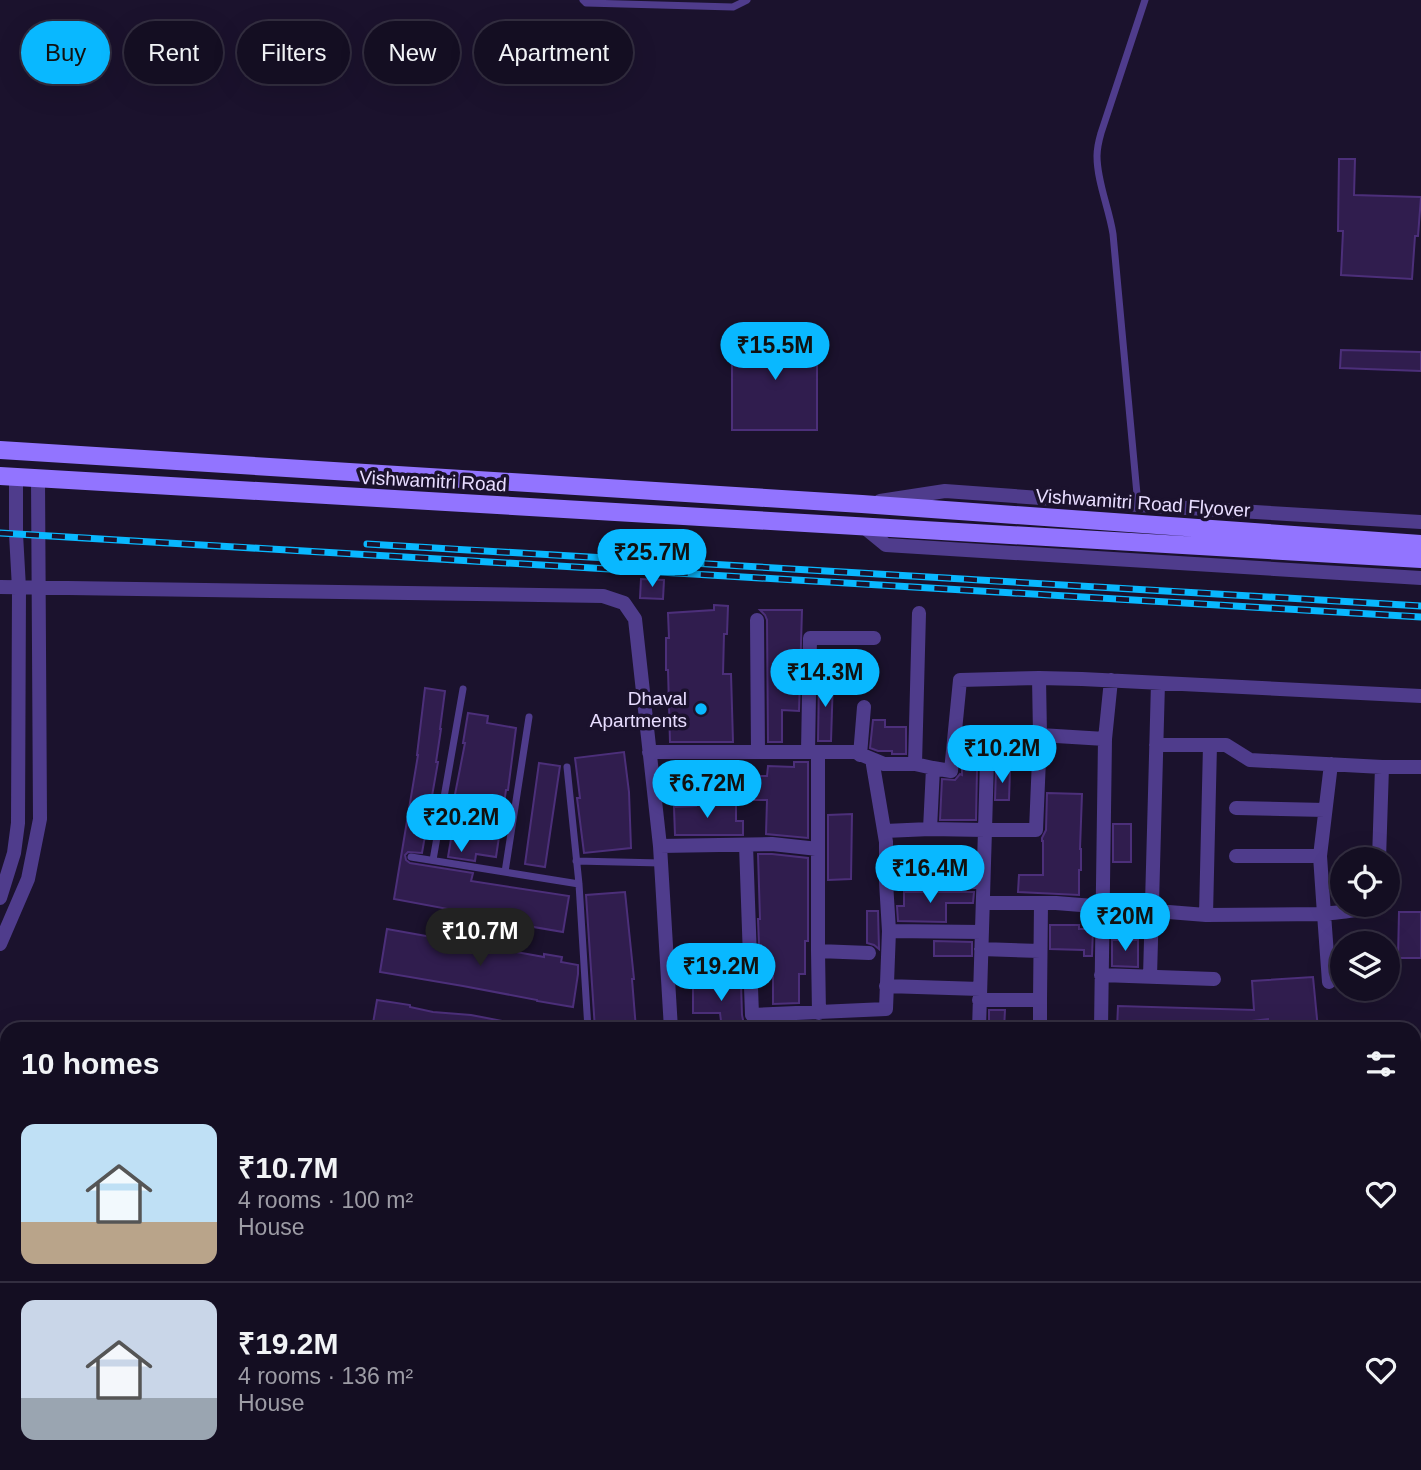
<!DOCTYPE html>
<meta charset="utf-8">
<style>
:root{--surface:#140e22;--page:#1d172a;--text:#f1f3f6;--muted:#9d9ca5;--line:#332e40;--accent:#09b8ff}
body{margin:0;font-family:Arial,sans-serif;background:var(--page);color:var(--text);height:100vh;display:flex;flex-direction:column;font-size:26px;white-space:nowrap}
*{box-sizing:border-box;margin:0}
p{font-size:23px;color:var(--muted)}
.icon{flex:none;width:38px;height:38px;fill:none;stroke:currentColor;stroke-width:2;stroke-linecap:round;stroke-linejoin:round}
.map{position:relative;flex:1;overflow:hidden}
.drawer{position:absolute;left:0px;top:1022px;width:1421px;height:448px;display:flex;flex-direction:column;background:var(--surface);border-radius:21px 21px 0 0;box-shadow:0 7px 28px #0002,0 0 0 2px var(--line)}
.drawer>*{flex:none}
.banner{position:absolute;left:21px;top:21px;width:700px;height:63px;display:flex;gap:14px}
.tools{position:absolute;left:1330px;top:847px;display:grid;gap:14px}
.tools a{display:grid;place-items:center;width:70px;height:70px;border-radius:50%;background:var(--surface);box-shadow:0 7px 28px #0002,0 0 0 2px var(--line);font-size:35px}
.price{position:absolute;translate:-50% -60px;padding:0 16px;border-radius:24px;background:var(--accent);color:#111;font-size:23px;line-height:46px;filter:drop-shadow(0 2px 4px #0008)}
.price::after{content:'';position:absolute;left:50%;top:42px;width:21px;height:16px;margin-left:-10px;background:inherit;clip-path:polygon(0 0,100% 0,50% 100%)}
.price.current{background:#222;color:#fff}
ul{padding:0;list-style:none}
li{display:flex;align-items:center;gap:21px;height:175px;padding:0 21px}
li+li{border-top:2px solid var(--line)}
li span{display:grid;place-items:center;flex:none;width:196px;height:140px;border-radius:14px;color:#555}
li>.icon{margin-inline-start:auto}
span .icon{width:84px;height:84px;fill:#fffc;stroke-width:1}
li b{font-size:30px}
h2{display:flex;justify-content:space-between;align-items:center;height:84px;padding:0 21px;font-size:30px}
.pill{padding:0 24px;border-radius:32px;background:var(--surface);box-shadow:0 7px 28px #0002,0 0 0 2px var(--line);font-size:24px;line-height:63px}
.pill.current{background:var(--accent);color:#111}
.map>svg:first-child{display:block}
</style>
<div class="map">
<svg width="1421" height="1470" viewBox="0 0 1421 1470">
<rect width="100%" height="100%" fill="#1b122d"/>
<path fill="#301d4e" stroke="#4c2f7a" stroke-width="2" d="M 1339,159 L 1355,159 L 1354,195 L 1421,197 L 1418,236 L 1415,236 L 1412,279 L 1341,275 L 1343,231 L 1338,231 Z
M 817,334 L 817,430 L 732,430 L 732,335 Z
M 1341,350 L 1421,352 L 1421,371 L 1340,368 Z
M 641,579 L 664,580 L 663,599 L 640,598 Z
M 714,605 L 728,606 L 727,634 L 724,634 L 723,674 L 731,674 L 733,742 L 670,742 L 668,670 L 666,670 L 666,638 L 669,638 L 668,613 L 714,610 Z
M 760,610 L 802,610 L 799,711 L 782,710 L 782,742 L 768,742 L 767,620 L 765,615 Z
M 819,678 L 833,678 L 831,741 L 818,741 Z
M 425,688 L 445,691 L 440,729 L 441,729 L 436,762 L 438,762 L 422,853 L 408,852 L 405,855 L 406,860 L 410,863 L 473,873 L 471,881 L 569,896 L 563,932 L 475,917 L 475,914 L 394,899 L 418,755 L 417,755 Z
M 468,713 L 488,716 L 487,723 L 516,728 L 508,790 L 506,790 L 496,857 L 476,854 L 475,861 L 448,857 L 454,821 L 450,820 L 465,743 L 463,743 Z
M 873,720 L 885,720 L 885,727 L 906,727 L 906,754 L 892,754 L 892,751 L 878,751 L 870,748 Z
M 624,752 L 629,792 L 631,848 L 584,853 L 577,798 L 580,798 L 575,758 Z
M 794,762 L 808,762 L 808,838 L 766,834 L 767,800 L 743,800 L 743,776 L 767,776 L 768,766 L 794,767 Z
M 539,763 L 560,766 L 545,867 L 525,864 Z
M 962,769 L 977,769 L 976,820 L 940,820 L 942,779 L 955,780 L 960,774 L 962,775 Z
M 996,769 L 1010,769 L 1009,800 L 995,800 Z
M 1047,793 L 1082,794 L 1080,849 L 1081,849 L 1081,870 L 1079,870 L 1079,895 L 1018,892 L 1019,875 L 1043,875 L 1043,841 L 1042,841 L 1042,838 L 1046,830 Z
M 696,804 L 736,805 L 736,821 L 743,821 L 743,835 L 675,835 L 674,807 L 696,806 Z
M 852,814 L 851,879 L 828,880 L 828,815 Z
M 1113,824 L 1131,824 L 1131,862 L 1113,862 Z
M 758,854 L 772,854 L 808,858 L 808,941 L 805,941 L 805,974 L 799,974 L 799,1003 L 773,1004 L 773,977 L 762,977 L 761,945 L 759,945 L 758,919 L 760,919 Z
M 923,854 L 961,854 L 961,858 L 975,858 L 974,872 L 923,872 Z
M 625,892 L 634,979 L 632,979 L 636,1029 L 595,1029 L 586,895 Z
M 904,892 L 974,892 L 973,903 L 946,903 L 946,922 L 898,921 L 897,906 L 904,906 Z
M 867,911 L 878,911 L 879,949 L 874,945 L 867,943 Z
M 1399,912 L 1421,912 L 1421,958 L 1398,958 Z
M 1050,925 L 1079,925 L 1079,929 L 1093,929 L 1092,956 L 1084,956 L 1084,950 L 1050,949 Z
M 387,929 L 544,957 L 544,954 L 562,957 L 561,962 L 578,965 L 578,974 L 573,1007 L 537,1001 L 537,1000 L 463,986 L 380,972 Z
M 1112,940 L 1138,940 L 1138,967 L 1112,966 Z
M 934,941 L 972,942 L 972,956 L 934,956 Z
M 1313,977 L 1318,1029 L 1269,1029 L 1268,1019 L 1235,1023 L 1235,1029 L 1117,1029 L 1118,1006 L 1254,1010 L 1252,981 Z
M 724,982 L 741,983 L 742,1015 L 745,1029 L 722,1029 L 720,1013 L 693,1013 L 693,986 L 724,986 Z
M 377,1000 L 410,1005 L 410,1007 L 433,1012 L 471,1015 L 513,1023 L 512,1029 L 372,1029 Z
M 989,1010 L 1005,1010 L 1004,1029 L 989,1029 Z"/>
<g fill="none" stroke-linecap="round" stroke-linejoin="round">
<path stroke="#4f3c8c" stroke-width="7" d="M 583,0 L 586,3 L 733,7 L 747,0
M 1138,505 L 1113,234 C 1109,208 1097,182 1097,156 C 1097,148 1099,140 1101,133 L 1145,0
M 567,767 L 579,884 L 588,1029
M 411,857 L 579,884
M 433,860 L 463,689
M 576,861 L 661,863
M 505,872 L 529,717
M 346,1470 L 347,1463
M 455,1470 L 455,1463"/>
<path stroke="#4f3c8c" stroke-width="14" d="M 880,501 L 945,491 L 1138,505 L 1421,522
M 864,527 L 886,545 L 1421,578
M 0,587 L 603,596 L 624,603 L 635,619 L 660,846 L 671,1029
M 757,620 L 758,752
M 1040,735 L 1105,739 L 1101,1029
M 1105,739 L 1111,680
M 1156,745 L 1226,745 L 1250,760 L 1382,767 L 1421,767
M 649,752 L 855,752 L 884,764 L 915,764 L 933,768 L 930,829 L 985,830 L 979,1029
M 808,752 L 810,638 L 874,638
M 818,752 L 818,951 L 869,953
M 860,755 L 864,707
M 987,760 L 985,830 L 1036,830 L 1040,735 L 1039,678
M 915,764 L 919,613
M 1331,764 L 1320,856 L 1324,914 C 1339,912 1357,912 1369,905
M 933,768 L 951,771 L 960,680 L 1039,678 L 1082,679 L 1421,696
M 1236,808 L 1325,810
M 885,831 L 930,829
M 746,845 L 752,1015 L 886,1009 L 889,931 L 886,882 L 886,842 L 872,759
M 660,846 L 772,844 L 818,849
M 1236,856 L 1320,856
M 1379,859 L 1382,767
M 886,882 L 983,882
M 0,898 L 14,853 L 18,823 L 19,588 L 16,534 L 16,477
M 983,903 L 1056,903 L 1206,915 L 1210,745
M 1206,915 L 1324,914 L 1329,982
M 889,931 L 982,932
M 0,944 L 28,879 L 40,819 L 38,478
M 981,949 L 1040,951
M 818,951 L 819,1013
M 1101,975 L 1214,979
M 1150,977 L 1158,683
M 886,986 L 980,989
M 979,1000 L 1040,1000 L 1040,1029
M 1040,1000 L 1041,903
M 1414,1131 L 1421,1131
M 1414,1248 L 1421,1248
M 1414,1305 L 1421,1305
M 1414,1361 L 1421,1361
M 1414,1420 L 1421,1420
M 1111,1463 L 1113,1470
M 1152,1463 L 1153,1470
M 1225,1463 L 1226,1470
M 507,1470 L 508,1463
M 681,1470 L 682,1463
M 714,1470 L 714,1463
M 861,1470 L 864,1463
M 1323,1470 L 1323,1463"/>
<path stroke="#9274ff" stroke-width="18" d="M 0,450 L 862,504 L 1421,544
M 0,476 L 1421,559"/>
<defs>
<path id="rail" d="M 0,533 L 1421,617
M 367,544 L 1421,606"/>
</defs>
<use href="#rail" stroke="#09b8ff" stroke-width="7"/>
<use href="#rail" stroke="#1b122d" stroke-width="4.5" stroke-dasharray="13" stroke-linecap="butt"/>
</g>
<circle fill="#09b8ff" stroke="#1b122d" stroke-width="2.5" cx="701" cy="709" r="7"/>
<g text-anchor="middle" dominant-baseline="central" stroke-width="7" stroke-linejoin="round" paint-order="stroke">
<g font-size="19" fill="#e8ddff" stroke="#1b122d">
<text transform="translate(433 481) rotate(3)">Vishwamitri Road</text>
<text transform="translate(1143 503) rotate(4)">Vishwamitri Road Flyover</text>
</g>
<g font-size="19" fill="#e8ddff" stroke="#1b122d" text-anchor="end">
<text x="687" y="698">Dhaval<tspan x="687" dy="22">Apartments</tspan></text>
</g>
</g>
</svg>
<div class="tools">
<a><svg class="icon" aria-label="locate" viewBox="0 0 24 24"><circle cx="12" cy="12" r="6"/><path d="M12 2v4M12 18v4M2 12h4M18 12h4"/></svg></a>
<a><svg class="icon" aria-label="layers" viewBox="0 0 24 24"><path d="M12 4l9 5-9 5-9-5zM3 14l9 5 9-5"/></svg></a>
</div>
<b class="price" style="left:775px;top:382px">₹15.5M</b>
<b class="price" style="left:652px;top:589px">₹25.7M</b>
<b class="price" style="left:825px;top:709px">₹14.3M</b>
<b class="price" style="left:1002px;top:785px">₹10.2M</b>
<b class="price" style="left:707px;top:820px">₹6.72M</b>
<b class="price" style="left:461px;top:854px">₹20.2M</b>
<b class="price" style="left:930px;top:905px">₹16.4M</b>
<b class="price" style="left:1125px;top:953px">₹20M</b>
<b class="price current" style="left:480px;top:968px">₹10.7M</b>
<b class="price" style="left:721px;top:1003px">₹19.2M</b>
<div class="banner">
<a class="pill current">Buy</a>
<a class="pill">Rent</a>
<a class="pill">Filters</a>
<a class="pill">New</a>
<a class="pill">Apartment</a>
</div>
<section class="drawer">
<h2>10 homes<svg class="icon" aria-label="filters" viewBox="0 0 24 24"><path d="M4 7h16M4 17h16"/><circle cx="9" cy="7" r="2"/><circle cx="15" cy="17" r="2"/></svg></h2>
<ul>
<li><span style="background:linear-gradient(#bfe0f5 70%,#b9a48a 0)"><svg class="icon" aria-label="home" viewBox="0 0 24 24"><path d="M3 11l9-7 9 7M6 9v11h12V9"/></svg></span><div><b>₹10.7M</b><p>4 rooms · 100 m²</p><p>House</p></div><svg class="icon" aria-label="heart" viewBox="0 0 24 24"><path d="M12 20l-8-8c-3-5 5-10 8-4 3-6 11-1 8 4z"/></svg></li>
<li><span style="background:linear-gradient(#c9d6e8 70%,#9aa5b1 0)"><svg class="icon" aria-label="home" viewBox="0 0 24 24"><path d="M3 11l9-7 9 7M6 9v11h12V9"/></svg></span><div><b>₹19.2M</b><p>4 rooms · 136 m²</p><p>House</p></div><svg class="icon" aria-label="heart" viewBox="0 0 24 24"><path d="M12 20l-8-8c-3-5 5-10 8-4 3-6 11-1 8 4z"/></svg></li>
</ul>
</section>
</div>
